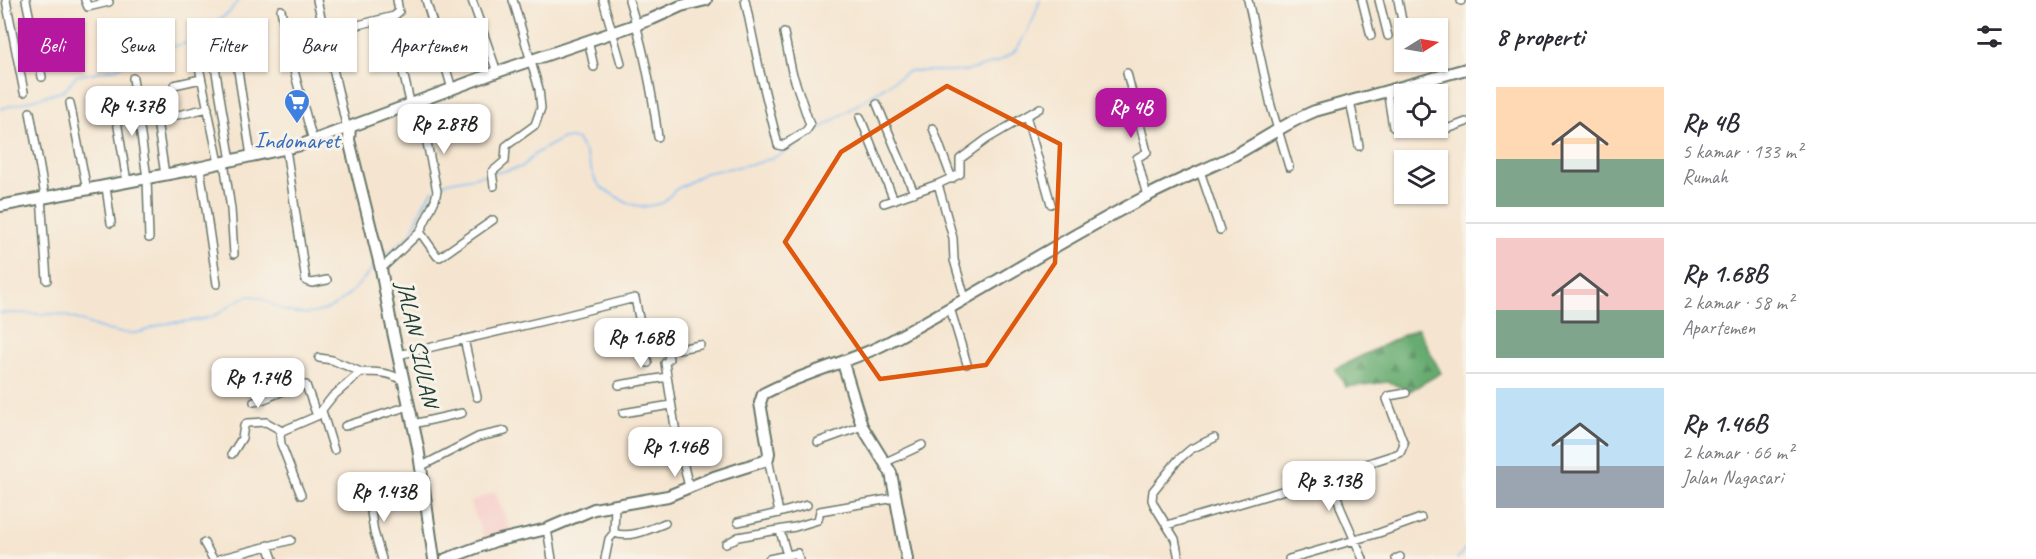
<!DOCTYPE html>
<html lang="id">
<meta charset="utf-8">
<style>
:root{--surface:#fff;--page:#f7f7f7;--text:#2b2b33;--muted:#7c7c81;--line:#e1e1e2;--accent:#b5179e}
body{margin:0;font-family:Caveat,sans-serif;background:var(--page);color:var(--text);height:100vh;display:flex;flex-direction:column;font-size:22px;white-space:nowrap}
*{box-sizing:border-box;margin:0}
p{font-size:20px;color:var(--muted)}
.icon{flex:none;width:33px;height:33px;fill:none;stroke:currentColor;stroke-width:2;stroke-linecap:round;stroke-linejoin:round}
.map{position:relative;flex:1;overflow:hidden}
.sheet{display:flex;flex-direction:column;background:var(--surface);width:570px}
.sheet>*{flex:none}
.banner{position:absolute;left:18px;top:18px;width:570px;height:54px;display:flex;gap:12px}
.needle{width:39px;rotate:79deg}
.buttons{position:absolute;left:1394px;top:18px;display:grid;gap:12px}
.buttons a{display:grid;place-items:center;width:54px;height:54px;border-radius:0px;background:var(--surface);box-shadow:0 2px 4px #0004;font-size:30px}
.price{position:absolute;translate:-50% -51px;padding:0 14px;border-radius:12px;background:#fff;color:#222;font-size:20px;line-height:39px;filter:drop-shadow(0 2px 3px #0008)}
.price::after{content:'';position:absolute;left:50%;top:36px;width:18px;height:14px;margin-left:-9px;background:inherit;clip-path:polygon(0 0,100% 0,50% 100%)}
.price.current{background:var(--accent);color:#fff}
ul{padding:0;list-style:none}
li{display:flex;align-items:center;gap:18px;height:150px;padding:0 30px}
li+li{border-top:2px solid var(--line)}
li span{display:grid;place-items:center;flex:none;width:168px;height:120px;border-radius:0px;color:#555}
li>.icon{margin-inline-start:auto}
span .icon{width:72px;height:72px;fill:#fffc;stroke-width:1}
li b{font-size:26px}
h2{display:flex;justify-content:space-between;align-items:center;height:72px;padding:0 30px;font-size:26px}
.chip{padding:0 21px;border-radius:0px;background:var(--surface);box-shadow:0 2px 4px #0004;font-size:21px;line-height:54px}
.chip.current{background:var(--accent);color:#fff}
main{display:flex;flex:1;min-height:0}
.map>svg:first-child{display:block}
</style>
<main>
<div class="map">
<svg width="1466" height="559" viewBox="0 0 1466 559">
<defs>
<pattern id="forest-firs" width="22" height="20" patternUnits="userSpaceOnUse" patternTransform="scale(1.5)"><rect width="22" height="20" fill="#66ab70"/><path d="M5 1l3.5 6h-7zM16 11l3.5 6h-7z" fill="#538c5d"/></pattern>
</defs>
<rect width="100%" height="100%" fill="#f7f3e8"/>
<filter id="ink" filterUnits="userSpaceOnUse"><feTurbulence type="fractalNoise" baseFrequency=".0167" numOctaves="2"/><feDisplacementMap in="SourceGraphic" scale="12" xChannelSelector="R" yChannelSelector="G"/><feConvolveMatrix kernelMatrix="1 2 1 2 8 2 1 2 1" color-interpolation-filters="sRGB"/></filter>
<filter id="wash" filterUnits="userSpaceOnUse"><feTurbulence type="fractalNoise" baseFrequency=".008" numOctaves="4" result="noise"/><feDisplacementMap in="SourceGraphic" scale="24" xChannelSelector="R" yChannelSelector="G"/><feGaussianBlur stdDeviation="1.35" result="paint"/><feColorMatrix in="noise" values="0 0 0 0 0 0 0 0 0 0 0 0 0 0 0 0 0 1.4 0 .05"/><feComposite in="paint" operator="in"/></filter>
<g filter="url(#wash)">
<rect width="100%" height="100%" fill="#f5e5d0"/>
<path fill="#f7d0cc" d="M 495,492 L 511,532 L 485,540 L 470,502 Z"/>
<path fill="url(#forest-firs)" stroke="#427452" stroke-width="1.5" d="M 1418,328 L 1441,373 L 1410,391 L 1388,382 L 1346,387 L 1335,369 Z"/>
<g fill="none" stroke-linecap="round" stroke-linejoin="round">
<path stroke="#80bdf3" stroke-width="1.5" d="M 0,109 L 60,92 L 65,90 L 76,76 L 118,68 L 134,57 L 194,41 L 206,28 L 229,13 L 238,0
M 495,173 L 522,167 L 535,154 L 561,139 L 572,138 L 577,140 L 586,154 L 595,180 L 602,188 L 627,203 L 643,207 L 663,203 L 675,190 L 705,173 L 758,163 L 780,155 L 909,71 L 967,71 L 997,62 L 1013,53 L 1020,44 L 1033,20 L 1040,0
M 440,186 L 448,182 L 490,174
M 383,257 L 411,234 L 423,205 L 433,190
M 0,313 C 12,313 24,313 36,314 C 45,315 55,313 63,315 C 86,321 109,335 134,333 C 144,333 154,326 164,324 C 180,320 197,323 213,316 C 227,311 237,296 253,296 C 265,297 275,308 286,311 C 328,323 352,294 375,265
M 1457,559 L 1466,548"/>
</g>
</g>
<g filter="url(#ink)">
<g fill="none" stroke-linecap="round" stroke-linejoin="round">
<defs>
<path id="street" d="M 6,0 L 24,92
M 26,0 L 42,77
M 85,0 L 88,7 L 109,2
M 317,0 L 347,129
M 426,0 L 452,89
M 472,0 L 497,72
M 603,0 L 621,63
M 629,0 C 643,45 652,90 658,137
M 745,0 L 760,72 L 778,145 L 782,146 L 806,131 L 810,125 L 792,72 L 784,33
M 1248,0 L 1271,106 L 1289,167
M 1362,0 L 1371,36
M 1379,0 L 1388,36
M 1398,0 L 1404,31
M 1461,0 L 1461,1
M 281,10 L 293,67 L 313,141
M 390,17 L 411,106
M 325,36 L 334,31 L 394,16 L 399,12 L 397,0
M 588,40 L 594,67
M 232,46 L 237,64 L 251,156
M 213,55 L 231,161
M 198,62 L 219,163
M 1127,73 L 1147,152 L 1137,158 L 1147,196
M 133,78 L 147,178 L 149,238
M 1431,78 L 1435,94
M 174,85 L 201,79
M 1387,90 L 1393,127
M 153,93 L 165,175
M 113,96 L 127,182
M 1350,101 L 1359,146
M 70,103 L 87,190
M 877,104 L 914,193
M 1437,105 L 1440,121 L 1443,127 L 1450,128 L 1466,122
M 30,112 L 45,196
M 178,115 L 208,108
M 1026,116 L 1051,204
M 860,117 L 894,200
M 933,128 L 952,179
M 286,149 L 306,281 L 312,283 L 327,280
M 224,162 L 231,209 L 234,254
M 200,168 L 217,284
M 1200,171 L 1220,230
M 494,186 L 492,172 L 505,161 L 506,146 L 535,125 L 541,108 L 539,89 L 513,0
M 106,187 L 111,223
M 41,197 L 47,280
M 884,203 L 938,184
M 420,232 L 435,200 L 437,191 L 426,138
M 381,269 L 420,232 L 437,256 L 440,257 L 493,220
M 965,298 L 954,260 L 953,238 L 938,184 L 960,174 L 960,159 L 987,139 L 1040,108
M 950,308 L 967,364
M 464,339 L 477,397
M 666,342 L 669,359 L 665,363 L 676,433 L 689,487
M 667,351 L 700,345
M 398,355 L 556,318 L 635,298 L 648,363
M 319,358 L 332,360 L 361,372
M 619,385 L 667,377
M 254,402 C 272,399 287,385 306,385 L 317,416 L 332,397 L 361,372 C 377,372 390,372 403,381
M 322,411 L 334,450
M 623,413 L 671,405
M 413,424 L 462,413
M 345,426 L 409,406
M 282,431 L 280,435 L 281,444 L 301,495
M 647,442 L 676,433
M 818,442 L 862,426
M 232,454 L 242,438 L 244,426 L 247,423 L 266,422 L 282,431 L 317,416
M 768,458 L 779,513 L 807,505
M 886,462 L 922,445
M 422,466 L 478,437 L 505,431
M 1331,475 L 1341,509 L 1363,559
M 368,492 L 374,532 L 382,559
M 615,505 L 614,533 C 630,539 650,529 665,523
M 738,522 L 779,513
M 1167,525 L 1269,495 L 1400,453 L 1404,444 L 1387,399 L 1389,396 L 1406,393
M 547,529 L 552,559
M 780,531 L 787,555
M 204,543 L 213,559
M 726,544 L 738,537 L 795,527 L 818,520 L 820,511 L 895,498
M 268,545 L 273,559
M 219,559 L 291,540
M 605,559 L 609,539 L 614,533
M 769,559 L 797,553 L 799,559
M 1179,559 L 1175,539 L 1154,505 L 1152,500 L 1153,491 L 1178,460 L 1191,449 L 1214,438
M 1289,559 L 1379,533 L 1421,518
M 1396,559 L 1400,557"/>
<path id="secondary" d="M 350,127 L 349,140 L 381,269 L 390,318 L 418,447 L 434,559
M 0,206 L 184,171 L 301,145 L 497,72 L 652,19 L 681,6 L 706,0
M 843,363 L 862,426 L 891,473 L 907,559
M 446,559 L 495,541 L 547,529 L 594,509 L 668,496 L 714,477 L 764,461 L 768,458 L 769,453 L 760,403 L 763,394 C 805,371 854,362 896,338 C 981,292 1063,239 1149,195 C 1176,181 1204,170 1231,157 C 1260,142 1285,123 1315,111 L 1466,69"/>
</defs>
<use href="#street" stroke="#6a786b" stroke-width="10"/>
<use href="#secondary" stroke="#6a786b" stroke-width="14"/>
<use href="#street" stroke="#fff" stroke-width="7"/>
<use href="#secondary" stroke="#fff" stroke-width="10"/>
</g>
</g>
<path fill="none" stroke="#de580e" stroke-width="4.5" stroke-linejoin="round" d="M 947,86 L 1060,144 L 1055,263 L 986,365 L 880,379 L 785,242 L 841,152 Z"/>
<defs>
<symbol id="supermarket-pin" viewBox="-11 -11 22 30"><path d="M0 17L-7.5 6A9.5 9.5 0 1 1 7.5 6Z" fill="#3f7fe0" stroke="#f7f3e8"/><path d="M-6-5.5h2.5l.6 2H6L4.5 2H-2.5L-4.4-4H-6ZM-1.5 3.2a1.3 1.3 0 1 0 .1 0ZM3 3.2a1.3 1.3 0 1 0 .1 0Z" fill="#fff"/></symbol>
</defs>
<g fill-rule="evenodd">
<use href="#supermarket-pin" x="282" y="87" width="30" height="40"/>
</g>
<g text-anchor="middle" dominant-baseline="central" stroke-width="6" stroke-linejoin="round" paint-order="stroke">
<g font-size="24" fill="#366cbe" stroke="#f7f3e8">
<text x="297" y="140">Indomaret</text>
</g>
<g font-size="24" fill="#1f3d34" stroke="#f7f3e8">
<text transform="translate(418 344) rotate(78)">JALAN SIULAN</text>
</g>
</g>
</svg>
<div class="buttons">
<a><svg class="needle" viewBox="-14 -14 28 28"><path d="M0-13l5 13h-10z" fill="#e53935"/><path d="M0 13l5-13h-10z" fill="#7c7c81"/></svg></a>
<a><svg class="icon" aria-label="locate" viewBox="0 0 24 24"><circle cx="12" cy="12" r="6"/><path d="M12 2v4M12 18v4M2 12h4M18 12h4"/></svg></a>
<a><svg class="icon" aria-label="layers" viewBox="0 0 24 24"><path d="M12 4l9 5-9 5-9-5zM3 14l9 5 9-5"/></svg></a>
</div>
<b class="price" style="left:132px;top:137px">Rp 4.37B</b>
<b class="price current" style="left:1131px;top:139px">Rp 4B</b>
<b class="price" style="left:444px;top:155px">Rp 2.87B</b>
<b class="price" style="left:641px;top:369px">Rp 1.68B</b>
<b class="price" style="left:258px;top:409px">Rp 1.74B</b>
<b class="price" style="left:675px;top:478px">Rp 1.46B</b>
<b class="price" style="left:1329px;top:512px">Rp 3.13B</b>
<b class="price" style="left:384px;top:523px">Rp 1.43B</b>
<div class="banner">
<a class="chip current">Beli</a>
<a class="chip">Sewa</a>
<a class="chip">Filter</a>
<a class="chip">Baru</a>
<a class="chip">Apartemen</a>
</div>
</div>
<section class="sheet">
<h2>8 properti<svg class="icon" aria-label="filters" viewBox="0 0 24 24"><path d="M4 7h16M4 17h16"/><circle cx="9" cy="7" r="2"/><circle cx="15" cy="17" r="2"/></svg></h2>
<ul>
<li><span style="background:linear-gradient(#ffd9b3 60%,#7fa58c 0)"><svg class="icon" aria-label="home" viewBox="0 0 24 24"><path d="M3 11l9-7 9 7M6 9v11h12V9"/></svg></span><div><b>Rp 4B</b><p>5 kamar · 133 m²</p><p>Rumah</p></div></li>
<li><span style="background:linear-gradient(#f6c9c9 60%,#7fa58c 0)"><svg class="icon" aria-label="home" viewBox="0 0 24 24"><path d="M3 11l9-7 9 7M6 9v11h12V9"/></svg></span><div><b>Rp 1.68B</b><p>2 kamar · 58 m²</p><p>Apartemen</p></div></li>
<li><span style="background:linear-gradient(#bfe0f5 65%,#9aa5b1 0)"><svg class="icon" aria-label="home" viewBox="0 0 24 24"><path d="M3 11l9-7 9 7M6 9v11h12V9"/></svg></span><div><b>Rp 1.46B</b><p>2 kamar · 66 m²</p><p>Jalan Nagasari</p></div></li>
</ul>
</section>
</main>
